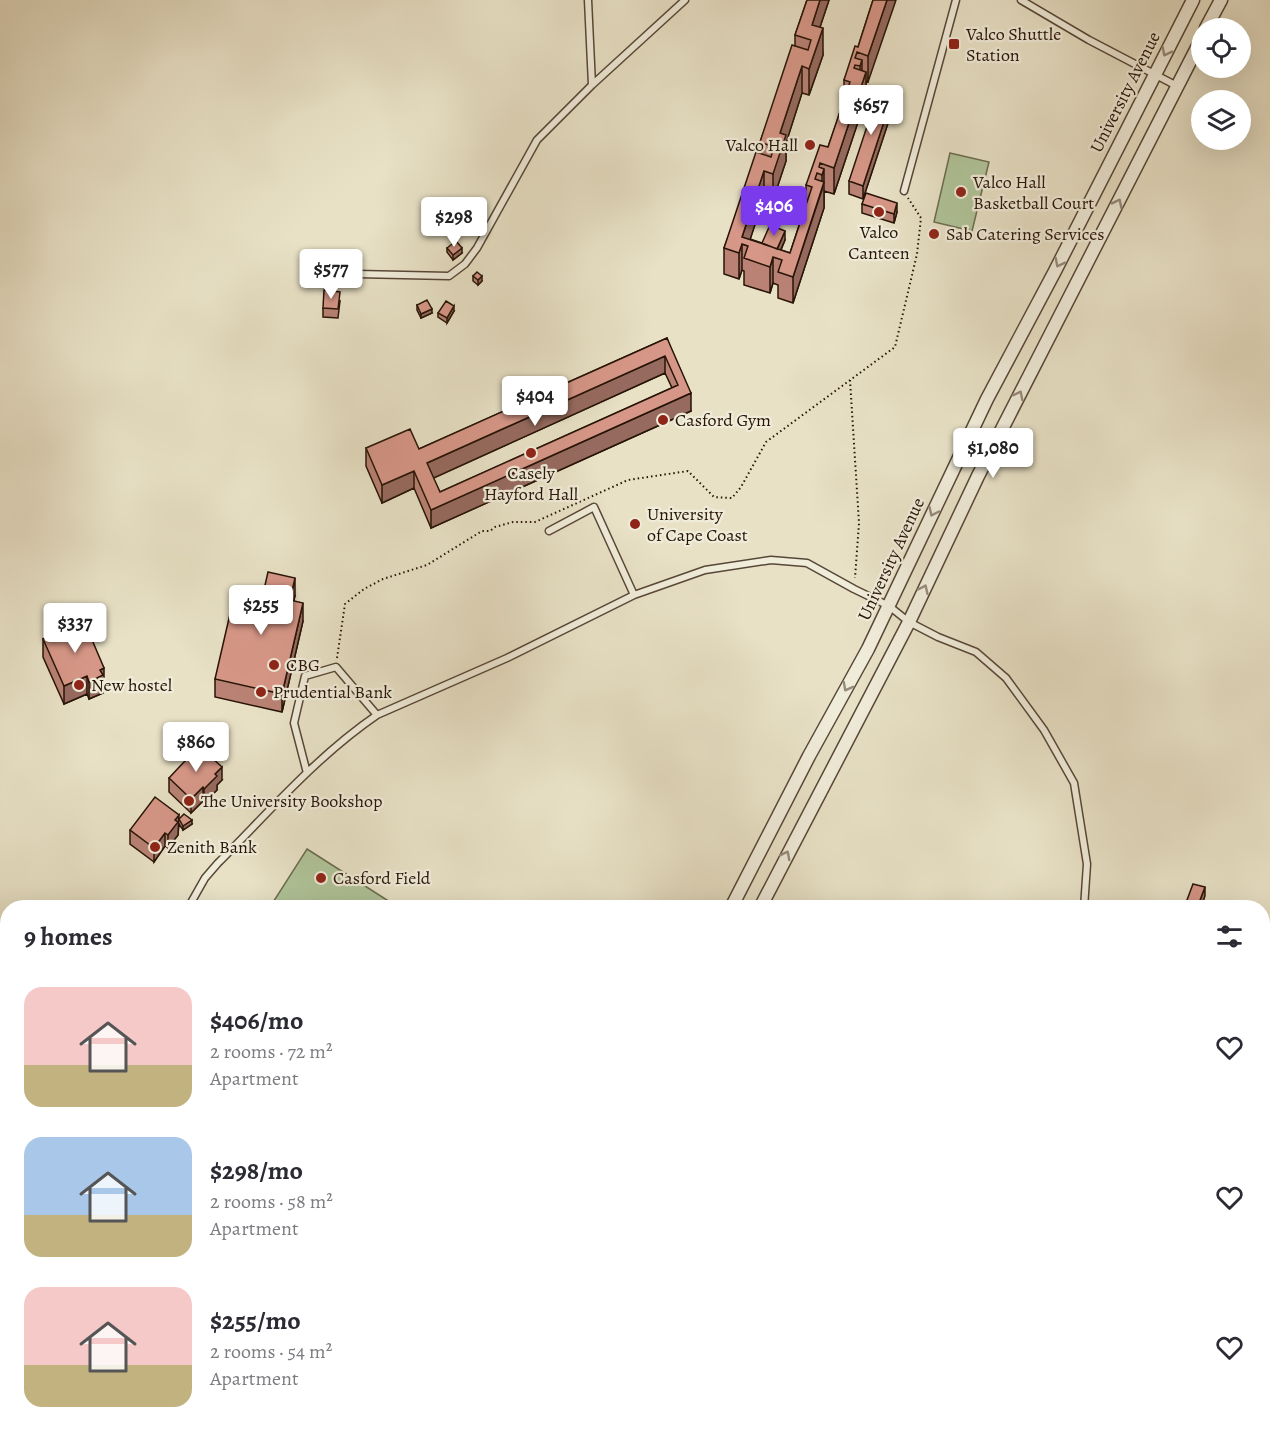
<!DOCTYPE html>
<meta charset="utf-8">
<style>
:root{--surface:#fff;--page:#f2f2f3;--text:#2b2b33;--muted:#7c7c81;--accent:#7c3aed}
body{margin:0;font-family:Alegreya,serif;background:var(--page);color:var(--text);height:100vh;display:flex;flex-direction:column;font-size:22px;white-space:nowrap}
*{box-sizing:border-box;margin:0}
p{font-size:20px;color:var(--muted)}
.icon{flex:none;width:33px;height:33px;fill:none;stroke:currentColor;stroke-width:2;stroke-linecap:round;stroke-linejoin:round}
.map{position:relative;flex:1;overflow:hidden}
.panel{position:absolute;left:0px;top:900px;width:1270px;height:534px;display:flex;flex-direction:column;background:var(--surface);border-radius:24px 24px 0 0;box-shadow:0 6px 24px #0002}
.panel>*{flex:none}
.fabs{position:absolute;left:1191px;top:18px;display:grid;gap:12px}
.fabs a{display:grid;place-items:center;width:60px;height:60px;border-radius:50%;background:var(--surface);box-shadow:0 6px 24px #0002;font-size:30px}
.price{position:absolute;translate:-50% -51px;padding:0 14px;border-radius:6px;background:#fff;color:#222;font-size:20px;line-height:39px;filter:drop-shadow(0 2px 3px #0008)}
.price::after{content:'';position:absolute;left:50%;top:36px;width:18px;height:14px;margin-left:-9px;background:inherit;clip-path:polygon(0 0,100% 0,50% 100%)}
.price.selected{background:var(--accent);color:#fff}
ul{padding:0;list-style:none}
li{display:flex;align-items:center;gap:18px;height:150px;padding:0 24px}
li span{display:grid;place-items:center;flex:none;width:168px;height:120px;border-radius:18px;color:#555}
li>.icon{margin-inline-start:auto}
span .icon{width:72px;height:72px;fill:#fffc;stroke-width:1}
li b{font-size:26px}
h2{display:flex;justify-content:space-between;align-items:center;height:72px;padding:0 24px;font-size:26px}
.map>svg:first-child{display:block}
</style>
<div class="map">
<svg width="1270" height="1434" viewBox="0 0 1270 1434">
<rect width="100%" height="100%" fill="#e8e1c6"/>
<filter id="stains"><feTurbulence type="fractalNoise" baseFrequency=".00333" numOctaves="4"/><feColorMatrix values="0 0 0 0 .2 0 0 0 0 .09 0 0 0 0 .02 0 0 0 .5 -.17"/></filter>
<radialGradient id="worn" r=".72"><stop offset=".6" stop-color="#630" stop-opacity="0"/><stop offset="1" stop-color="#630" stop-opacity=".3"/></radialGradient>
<path fill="#b0c499" stroke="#6c6c50" stroke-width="1.5" d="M 950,153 L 989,162 L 972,231 L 934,222 Z
M 307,849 L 398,907 L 270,907 Z"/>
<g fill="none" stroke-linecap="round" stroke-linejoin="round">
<path stroke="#6b7a6c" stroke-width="4" d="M 0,985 L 8,989
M 668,1426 L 675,1434"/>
<defs>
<path id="service" d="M 588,0 L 592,85
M 1021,0 L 1089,40 L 1177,86
M 904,191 L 956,0
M 357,274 L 449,276 L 465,264 L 477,248 L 537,140 L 592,85 L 685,0
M 549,531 L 594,507 L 634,595
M 307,773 L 294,723 L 305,676 L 336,667 L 377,715
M 188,908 L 205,878 L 218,863 C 269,812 317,756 377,715 L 507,658 L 634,595 L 705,570 L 771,560 L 807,563 L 854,589 L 889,606 L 909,622 L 938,637 L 976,652 L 1006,678 L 1044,730 L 1074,783 L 1087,864 L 1084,908
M 0,1271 L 8,1256
M 1265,1307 L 1270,1309"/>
<path id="minor" d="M 1206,28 L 1221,0
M 731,908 L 809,756 L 868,649 L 987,399 L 1055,271 L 1193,0
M 760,908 L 909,622 L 978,476 L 1202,38
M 0,962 L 8,966
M 948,1426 L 964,1434
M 463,1434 L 467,1426
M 490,1434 L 494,1426"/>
</defs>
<use href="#service" stroke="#574737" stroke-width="9"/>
<use href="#minor" stroke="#574737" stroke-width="15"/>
<path stroke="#271407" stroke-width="2" stroke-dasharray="1.5 3" stroke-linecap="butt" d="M 850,380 L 859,523 L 855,578
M 337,658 L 345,604 L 364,589 L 383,579 L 427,565 L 482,531 L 490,531 L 495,527 L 513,522 L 535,522 L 628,480 L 688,471 L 714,497 L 732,498 L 741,487 L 766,442 L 895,347 L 917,254 L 921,218 L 908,198"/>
<use href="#service" stroke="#f0ecda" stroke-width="6"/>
<use href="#minor" stroke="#f0ecda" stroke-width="12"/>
</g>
<path fill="#b98275" stroke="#271407" stroke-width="1.5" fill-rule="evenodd" d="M 807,0 L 829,0 L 820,27 L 823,55 L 809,95 L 802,93 L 786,143 L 786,161 L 773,200 L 764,197 L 750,239 L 762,243 L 785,240 L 781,250 L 790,253 L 806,204 L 806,185 L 828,147 L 844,101 L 844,80 L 858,47 L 873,0 L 868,82 L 866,81 L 866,98 L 834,194 L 824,191 L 824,208 L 793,303 L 778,298 L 778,285 L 773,283 L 770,293 L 744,285 L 744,271 L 742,270 L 739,279 L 724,274 L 724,248 L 760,154 L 760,142 L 795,46 L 795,35 Z
M 894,105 L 863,199 L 849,194 L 849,181 Z
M 862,204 L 897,212 L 894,223 L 862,213 Z
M 447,248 L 462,253 L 453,260 L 447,252 Z
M 473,276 L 482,281 L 478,285 L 473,281 Z
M 340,301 L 338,318 L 323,317 L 323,308 Z
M 417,305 L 432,313 L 421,318 L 417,310 Z
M 454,311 L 447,323 L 438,317 L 438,313 Z
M 667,338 L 691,411 L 431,528 L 414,488 L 382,503 L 366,466 L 366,448 L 419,449 ZM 665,373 L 672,388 L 440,492 L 433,478 Z
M 263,594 L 295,596 L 293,601 L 303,621 L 282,712 L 215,697 L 215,679 Z
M 43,639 L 104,686 L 103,686 L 103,693 L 89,699 L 87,694 L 64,704 L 43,657 Z
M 169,778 L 222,780 L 217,785 L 217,790 L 204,803 L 203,801 L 191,813 L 169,792 Z
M 179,819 L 192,824 L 183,830 L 179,824 L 178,835 L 168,848 L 165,846 L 154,862 L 130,844 L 130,830 Z
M 25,1426 L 97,1426 L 92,1434 L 37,1434 Z
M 1211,1426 L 1259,1426 L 1270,1434 L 1211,1434 Z"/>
<path fill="#966a5f" stroke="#271407" stroke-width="1.5" d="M 820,0 L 829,0 L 812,51 L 812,25 Z
M 887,0 L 896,0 L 868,82 L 868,56 Z
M 823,28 L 823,55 L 809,95 L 809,69 Z
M 862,60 L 862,84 L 866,72 L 866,98 L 834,194 L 834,168 L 860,90 L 860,66 Z
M 802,66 L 802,93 L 786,143 L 786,161 L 773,200 L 773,174 L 780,133 Z
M 894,91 L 894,105 L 863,199 L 863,186 Z
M 824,169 L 824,208 L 793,303 L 793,277 L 822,190 L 822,175 Z
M 764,171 L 764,197 L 748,246 L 742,244 L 742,270 L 739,279 L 739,253 L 742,237 Z
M 897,203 L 897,212 L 894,223 L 894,214 Z
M 785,231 L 785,240 L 777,258 L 774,257 Z
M 462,248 L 462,253 L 453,260 L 453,255 Z
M 773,257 L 773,283 L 770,293 L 770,267 Z
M 482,276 L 482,281 L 478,285 L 478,280 Z
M 454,306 L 454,311 L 447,323 L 447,318 Z
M 432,309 L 432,313 L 421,318 L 421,314 Z
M 665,356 L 665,373 L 427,481 L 427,463 Z
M 691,393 L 691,411 L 431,528 L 431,510 Z
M 414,471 L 414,488 L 382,503 L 382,485 Z
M 295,578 L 295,596 L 290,618 L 290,600 Z
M 303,603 L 303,621 L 282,712 L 282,694 Z
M 104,668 L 104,686 L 103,686 L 103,693 L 89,699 L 89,682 L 100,670 Z
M 87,676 L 87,694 L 64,704 L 64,686 Z
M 222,767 L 222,780 L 217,785 L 217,790 L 204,803 L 204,789 L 215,774 Z
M 203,787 L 203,801 L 191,813 L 191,799 Z
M 179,815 L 178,835 L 168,848 L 168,835 L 175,820 Z
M 192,820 L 192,824 L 183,830 L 183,826 Z
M 165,833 L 165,846 L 154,862 L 154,848 Z
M 1205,887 L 1205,896 L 1201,908 L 1197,908 Z
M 56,1426 L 58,1426 L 58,1434 L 56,1434 Z
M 86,1426 L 97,1426 L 92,1434 L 82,1434 Z"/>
<path fill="#d79788" stroke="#271407" stroke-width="1.5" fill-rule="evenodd" d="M 807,0 L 820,0 L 812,25 L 823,28 L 809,69 L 802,66 L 780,133 L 786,135 L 773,174 L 764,171 L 742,237 L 790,253 L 812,187 L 806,185 L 820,145 L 828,147 L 850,82 L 844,80 L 855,46 L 858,47 L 873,0 L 887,0 L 868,56 L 857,52 L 855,58 L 862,60 L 860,66 L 855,65 L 854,68 L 866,72 L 834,168 L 820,163 L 819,167 L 824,169 L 822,175 L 817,173 L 815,179 L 824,182 L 793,277 L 778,272 L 782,260 L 773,257 L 770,267 L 744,258 L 748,246 L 742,244 L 739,253 L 724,248 L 756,152 L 771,157 L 774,147 L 760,142 L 792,45 L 808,50 L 811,40 L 795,35 Z
M 880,87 L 894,91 L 863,186 L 849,181 Z
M 866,193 L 897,203 L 894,214 L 862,204 Z
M 770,225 L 785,231 L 777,249 L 762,243 Z
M 456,241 L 462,248 L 453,255 L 447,248 Z
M 477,272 L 482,276 L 478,280 L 473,276 Z
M 324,290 L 340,292 L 338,309 L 323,308 Z
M 427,300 L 432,309 L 421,314 L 417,305 Z
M 446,301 L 454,306 L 447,318 L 438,313 Z
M 667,338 L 691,393 L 431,510 L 414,471 L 382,485 L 366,448 L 410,429 L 419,449 ZM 665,356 L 678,385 L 440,492 L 427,463 Z
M 268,572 L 295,578 L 290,600 L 303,603 L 282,694 L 215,679 L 236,588 L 263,594 Z
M 84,621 L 104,668 L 100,670 L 103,675 L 89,682 L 87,676 L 64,686 L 43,639 Z
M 199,746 L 222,767 L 215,774 L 217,776 L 204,789 L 203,787 L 191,799 L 169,778 Z
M 155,797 L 179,815 L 175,820 L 178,822 L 168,835 L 165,833 L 154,848 L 130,830 Z
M 184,814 L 192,820 L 183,826 L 179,819 Z
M 1193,884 L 1205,887 L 1197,908 L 1184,908 Z
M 0,1426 L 16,1434 L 0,1434 Z
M 65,1426 L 86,1426 L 82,1434 L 78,1434 Z
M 1219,1426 L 1259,1426 L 1270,1431 L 1269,1434 L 1238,1434 L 1234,1433 L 1234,1434 L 1226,1434 L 1223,1433 L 1225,1429 Z"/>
<defs><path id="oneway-chevron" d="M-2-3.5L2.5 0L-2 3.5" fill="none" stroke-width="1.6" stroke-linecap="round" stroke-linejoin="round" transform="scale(1.5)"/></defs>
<g stroke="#968b7b">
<use href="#oneway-chevron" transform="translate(1166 52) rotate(117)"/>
<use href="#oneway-chevron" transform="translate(1118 203) rotate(-64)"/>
<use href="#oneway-chevron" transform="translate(1059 263) rotate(117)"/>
<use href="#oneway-chevron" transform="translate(1019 395) rotate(-63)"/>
<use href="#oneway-chevron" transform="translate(933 512) rotate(115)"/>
<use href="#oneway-chevron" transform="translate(924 589) rotate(-65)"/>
<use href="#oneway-chevron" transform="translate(847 687) rotate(118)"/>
<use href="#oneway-chevron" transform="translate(786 855) rotate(-63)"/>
</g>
<g fill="#8f2418" stroke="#f0ecda" stroke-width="2">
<rect x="948" y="38" width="12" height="12" rx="3"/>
<circle cx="810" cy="145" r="6"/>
<circle cx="961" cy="192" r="6"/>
<circle cx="879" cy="212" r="6"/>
<circle cx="934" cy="234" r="6"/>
<circle cx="663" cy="420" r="6"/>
<circle cx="531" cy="453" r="6"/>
<circle cx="635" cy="524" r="6"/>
<circle cx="274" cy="665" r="6"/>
<circle cx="79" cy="685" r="6"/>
<circle cx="261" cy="692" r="6"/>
<circle cx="189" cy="801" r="6"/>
<circle cx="155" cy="847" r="6"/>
<circle cx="321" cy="878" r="6"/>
</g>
<g text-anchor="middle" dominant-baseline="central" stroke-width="4.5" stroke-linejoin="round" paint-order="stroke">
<g font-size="18" fill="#271407" stroke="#f0ecda" text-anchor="start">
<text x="966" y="34">Valco Shuttle<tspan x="966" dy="21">Station</tspan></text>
<text x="798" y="145" text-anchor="end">Valco Hall</text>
<text x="973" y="182">Valco Hall<tspan x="973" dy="21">Basketball Court</tspan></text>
<text x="879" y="232" text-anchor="middle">Valco<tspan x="879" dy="21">Canteen</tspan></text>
<text x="946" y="234">Sab Catering Services</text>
<text x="675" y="420">Casford Gym</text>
<text x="531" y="473" text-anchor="middle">Casely<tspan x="531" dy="21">Hayford Hall</tspan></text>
<text x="647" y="514">University<tspan x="647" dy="21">of Cape Coast</tspan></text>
<text x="286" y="665">CBG</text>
<text x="91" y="685">New hostel</text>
<text x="273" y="692">Prudential Bank</text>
<text x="201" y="801">The University Bookshop</text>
<text x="167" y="847">Zenith Bank</text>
<text x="333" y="878">Casford Field</text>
</g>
<g font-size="18" fill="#271407" stroke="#f0ecda">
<text transform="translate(1125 92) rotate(-63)">University Avenue</text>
<text transform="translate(891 559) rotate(-65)">University Avenue</text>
</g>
</g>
<rect width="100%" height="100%" filter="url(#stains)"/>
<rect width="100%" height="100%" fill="url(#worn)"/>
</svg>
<div class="fabs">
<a><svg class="icon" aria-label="locate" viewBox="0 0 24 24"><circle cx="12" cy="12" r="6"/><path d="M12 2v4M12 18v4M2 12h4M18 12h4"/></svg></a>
<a><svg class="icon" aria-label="layers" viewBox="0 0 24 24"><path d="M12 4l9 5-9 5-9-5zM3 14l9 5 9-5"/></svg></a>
</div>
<b class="price" style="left:871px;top:136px">$657</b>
<b class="price selected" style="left:774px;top:237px">$406</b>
<b class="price" style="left:454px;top:248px">$298</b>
<b class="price" style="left:331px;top:300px">$577</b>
<b class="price" style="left:535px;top:427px">$404</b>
<b class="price" style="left:993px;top:479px">$1,080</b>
<b class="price" style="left:261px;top:636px">$255</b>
<b class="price" style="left:75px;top:654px">$337</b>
<b class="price" style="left:196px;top:773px">$860</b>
<section class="panel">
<h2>9 homes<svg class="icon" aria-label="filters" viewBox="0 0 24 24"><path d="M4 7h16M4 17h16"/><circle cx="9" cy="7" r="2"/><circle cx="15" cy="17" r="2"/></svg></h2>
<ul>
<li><span style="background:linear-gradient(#f6c9c9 65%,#c2b280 0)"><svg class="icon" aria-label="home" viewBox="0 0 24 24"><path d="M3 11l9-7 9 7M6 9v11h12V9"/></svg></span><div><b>$406/mo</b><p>2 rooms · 72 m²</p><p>Apartment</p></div><svg class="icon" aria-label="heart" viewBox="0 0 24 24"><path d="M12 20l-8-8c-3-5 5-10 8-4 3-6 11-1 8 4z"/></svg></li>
<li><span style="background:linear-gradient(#a9c7e8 65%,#c2b280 0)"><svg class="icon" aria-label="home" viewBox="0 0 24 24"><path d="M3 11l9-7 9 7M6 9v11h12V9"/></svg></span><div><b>$298/mo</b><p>2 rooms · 58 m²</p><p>Apartment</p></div><svg class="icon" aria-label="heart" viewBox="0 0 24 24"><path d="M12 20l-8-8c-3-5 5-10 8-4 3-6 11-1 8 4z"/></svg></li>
<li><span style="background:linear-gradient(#f6c9c9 65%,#c2b280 0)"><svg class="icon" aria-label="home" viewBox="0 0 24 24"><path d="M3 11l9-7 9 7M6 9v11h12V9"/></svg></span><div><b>$255/mo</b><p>2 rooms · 54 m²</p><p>Apartment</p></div><svg class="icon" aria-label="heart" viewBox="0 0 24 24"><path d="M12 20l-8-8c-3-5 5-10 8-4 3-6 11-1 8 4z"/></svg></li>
</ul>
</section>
</div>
